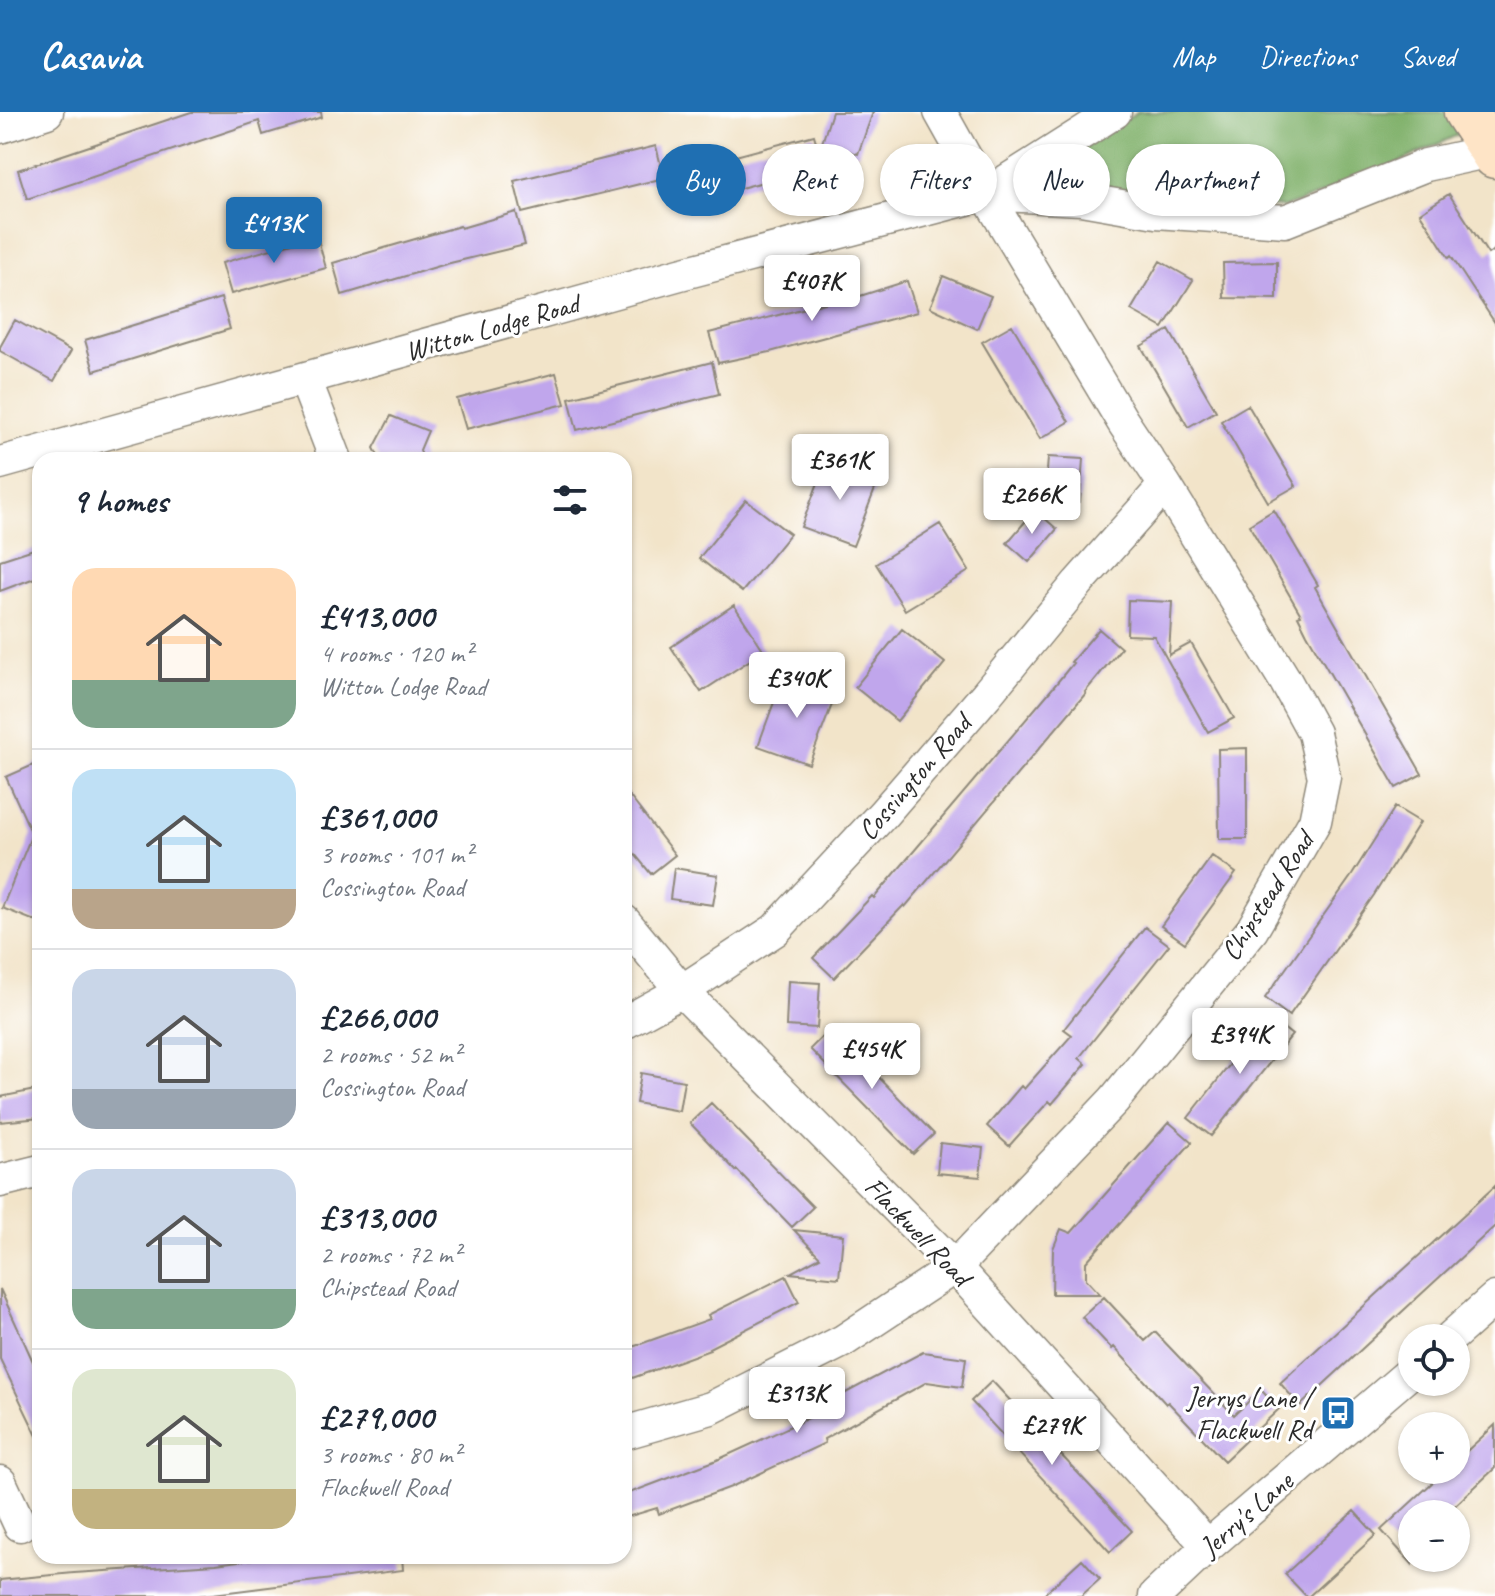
<!DOCTYPE html>
<meta charset="utf-8">
<style>
:root{--surface:#fff;--page:#f2f2f3;--text:#1f2937;--muted:#747a83;--line:#e0e1e3;--accent:#1f6fb2}
body{margin:0;font-family:Caveat,sans-serif;background:var(--page);color:var(--text);height:100vh;display:flex;flex-direction:column;font-size:30px;white-space:nowrap}
*{box-sizing:border-box;margin:0}
p{font-size:26px;color:var(--muted)}
.icon{flex:none;width:44px;height:44px;fill:none;stroke:currentColor;stroke-width:2;stroke-linecap:round;stroke-linejoin:round}
.map{position:relative;flex:1;overflow:hidden}
.side{position:absolute;left:32px;top:340px;width:600px;height:1112px;display:flex;flex-direction:column;background:var(--surface);border-radius:24px;box-shadow:0 2px 6px #0004}
.side>*{flex:none}
.hud{position:absolute;left:656px;top:32px;width:718px;height:72px;display:flex;gap:16px}
.controls{position:absolute;left:1398px;top:1212px;display:grid;gap:16px}
.controls a{display:grid;place-items:center;width:72px;height:72px;border-radius:50%;background:var(--surface);box-shadow:0 2px 6px #0004;font-size:40px}
.price{position:absolute;translate:-50% -68px;padding:0 18px;border-radius:8px;background:#fff;color:#222;font-size:26px;line-height:52px;filter:drop-shadow(0 2px 4px #0008)}
.price::after{content:'';position:absolute;left:50%;top:48px;width:24px;height:18px;margin-left:-12px;background:inherit;clip-path:polygon(0 0,100% 0,50% 100%)}
.price.current{background:var(--accent);color:#fff}
ul{padding:0;list-style:none}
li{display:flex;align-items:center;gap:24px;height:200px;padding:0 40px}
li+li{border-top:2px solid var(--line)}
li span{display:grid;place-items:center;flex:none;width:224px;height:160px;border-radius:24px;color:#555}
li>.icon{margin-inline-start:auto}
span .icon{width:96px;height:96px;fill:#fffc;stroke-width:1}
li b{font-size:34px}
h2{display:flex;justify-content:space-between;align-items:center;height:96px;padding:0 40px;font-size:34px}
.pill{padding:0 28px;border-radius:36px;background:var(--surface);box-shadow:0 2px 6px #0004;font-size:28px;line-height:72px}
.pill.current{background:var(--accent);color:#fff}
header{display:flex;align-items:center;gap:48px;box-sizing:border-box;height:112px;padding:0 40px;background:var(--accent);color:#fff}
header strong{font-size:38px}
nav{display:flex;gap:44px;margin-inline-start:auto;font-size:28px}
.map>svg:first-child{display:block}
</style>
<header>
<strong>Casavia</strong>
<nav><a>Map</a><a>Directions</a><a>Saved</a></nav>
</header>
<div class="map">
<svg width="1495" height="1484" viewBox="0 0 1495 1484">
<rect width="100%" height="100%" fill="#fff"/>
<filter id="ink" filterUnits="userSpaceOnUse"><feTurbulence type="fractalNoise" baseFrequency=".0125" numOctaves="2"/><feDisplacementMap in="SourceGraphic" scale="16" xChannelSelector="R" yChannelSelector="G"/><feConvolveMatrix kernelMatrix="1 2 1 2 8 2 1 2 1" color-interpolation-filters="sRGB"/></filter>
<filter id="wash" filterUnits="userSpaceOnUse"><feTurbulence type="fractalNoise" baseFrequency=".006" numOctaves="4" result="noise"/><feDisplacementMap in="SourceGraphic" scale="32" xChannelSelector="R" yChannelSelector="G"/><feGaussianBlur stdDeviation="1.8" result="paint"/><feColorMatrix in="noise" values="0 0 0 0 0 0 0 0 0 0 0 0 0 0 0 0 0 1.4 0 .05"/><feComposite in="paint" operator="in"/></filter>
<g filter="url(#wash)">
<rect width="100%" height="100%" fill="#f2e4c9"/>
<path fill="#80b16b" stroke="#566e4b" stroke-width="2" d="M 1138,0 L 1452,0 L 1464,20 L 1363,67 L 1285,95 L 1157,86 L 1037,64 Z"/>
<g id="blocks">
<path fill="#c0a6ec" d="M 191,0 L 321,0 L 322,5 L 263,23 L 259,9 L 27,87 L 18,58 Z
M 832,0 L 873,0 L 858,42 L 822,31 Z
M 814,23 L 823,54 L 677,93 L 668,62 Z
M 656,34 L 664,66 L 522,101 L 514,69 Z
M 1449,82 L 1488,142 L 1495,137 L 1495,211 L 1451,144 L 1449,146 L 1420,101 Z
M 516,100 L 525,133 L 446,152 L 342,183 L 333,151 L 460,114 L 461,116 Z
M 317,124 L 326,156 L 231,182 L 222,151 Z
M 1160,149 L 1193,168 L 1163,216 L 1131,198 Z
M 1277,150 L 1277,187 L 1224,186 L 1223,151 Z
M 943,164 L 991,184 L 977,217 L 930,195 Z
M 907,169 L 917,200 L 770,240 L 718,251 L 709,221 L 856,183 L 857,185 Z
M 221,186 L 230,217 L 94,259 L 85,228 Z
M 15,208 L 71,239 L 54,269 L 0,239 L 0,235 Z
M 1012,213 L 1069,310 L 1040,327 L 982,230 Z
M 1169,218 L 1216,299 L 1188,315 L 1141,234 Z
M 712,250 L 719,282 L 577,318 L 569,286 Z
M 556,261 L 565,292 L 466,317 L 457,287 Z
M 1248,293 L 1296,374 L 1268,390 L 1221,309 Z
M 391,304 L 428,319 L 420,338 L 423,348 L 380,348 L 374,336 Z
M 828,345 L 880,364 L 853,434 L 801,415 Z
M 1048,345 L 1083,347 L 1080,390 L 1045,388 Z
M 746,388 L 790,422 L 742,480 L 699,446 Z
M 1035,398 L 1057,417 L 1029,450 L 1007,431 Z
M 1274,398 L 1318,473 L 1315,475 L 1333,507 L 1422,662 L 1396,676 L 1307,522 L 1298,504 L 1301,503 L 1249,413 Z
M 940,412 L 969,459 L 905,498 L 876,452 Z
M 40,435 L 40,464 L 0,479 L 0,448 Z
M 1128,488 L 1172,490 L 1169,543 L 1191,531 L 1234,606 L 1208,620 L 1154,524 L 1127,523 Z
M 734,493 L 764,539 L 701,580 L 671,535 Z
M 902,517 L 945,551 L 897,609 L 855,575 Z
M 1099,517 L 1121,536 L 1085,580 L 1086,581 L 905,795 L 904,793 L 834,866 L 813,846 L 872,784 L 874,786 L 1051,578 L 1073,551 L 1071,550 Z
M 784,563 L 836,582 L 809,652 L 758,634 Z
M 1247,636 L 1247,727 L 1219,727 L 1218,637 Z
M 40,650 L 40,811 L 2,796 L 32,722 L 6,665 Z
M 624,677 L 675,743 L 651,762 L 624,729 Z
M 1395,695 L 1420,710 L 1374,783 L 1289,904 L 1265,886 L 1352,763 Z
M 1212,744 L 1236,761 L 1185,831 L 1161,814 Z
M 674,756 L 718,763 L 713,793 L 670,787 Z
M 1145,815 L 1169,833 L 1079,946 L 1086,952 L 1052,992 L 1049,989 L 1009,1034 L 987,1014 L 1021,974 L 1024,977 L 1072,923 L 1064,917 Z
M 788,869 L 820,871 L 817,916 L 786,914 Z
M 1268,904 L 1292,923 L 1211,1024 L 1188,1006 Z
M 831,916 L 934,1022 L 913,1042 L 810,937 Z
M 641,961 L 684,969 L 679,999 L 636,991 Z
M 40,977 L 40,1006 L 0,1010 L 0,985 Z
M 711,991 L 813,1095 L 792,1115 L 737,1058 L 736,1059 L 690,1011 Z
M 1169,1010 L 1192,1030 L 1086,1150 L 1086,1167 L 1100,1182 L 1052,1182 L 1053,1137 L 1061,1117 L 1071,1121 Z
M 940,1031 L 983,1036 L 980,1065 L 937,1061 Z
M 1495,1074 L 1495,1114 L 1300,1294 L 1280,1271 Z
M 794,1118 L 843,1123 L 839,1166 L 790,1161 L 820,1145 Z
M 786,1164 L 799,1190 L 709,1236 L 710,1238 L 624,1269 L 624,1238 L 710,1207 L 708,1203 Z
M 0,1177 L 40,1265 L 40,1330 L 0,1247 Z
M 1104,1185 L 1145,1229 L 1155,1220 L 1234,1303 L 1261,1278 L 1279,1297 L 1224,1349 L 1168,1290 L 1166,1292 L 1114,1235 L 1112,1237 L 1082,1205 Z
M 923,1240 L 966,1246 L 962,1275 L 927,1270 L 824,1327 L 825,1331 L 731,1375 L 659,1402 L 657,1396 L 624,1406 L 624,1383 L 717,1348 L 826,1298 L 823,1293 Z
M 992,1269 L 1132,1419 L 1110,1440 L 971,1289 Z
M 1495,1313 L 1495,1356 L 1446,1402 L 1412,1402 L 1412,1452 L 1381,1418 L 1446,1358 L 1456,1358 L 1456,1349 Z
M 1354,1399 L 1376,1423 L 1309,1484 L 1306,1484 L 1285,1462 Z
M 277,1444 L 402,1444 L 403,1458 L 197,1484 L 0,1484 L 0,1468 L 74,1461 L 216,1452 Z
M 1082,1447 L 1100,1467 L 1081,1484 L 1042,1484 Z"/>
</g>
</g>
<g filter="url(#ink)">
<use href="#blocks" fill-opacity="0" stroke="#8e887a" stroke-width="2"/>
<g fill="none" stroke-linecap="round" stroke-linejoin="round">
<defs>
<path id="street" d="M 0,15 L 47,0
M 986,82 L 1081,87 L 1156,100 L 1285,109 L 1426,53 L 1495,38
M 305,267 L 336,348
M 0,351 L 680,162 L 986,82 L 1115,0
M 624,809 L 682,879 L 955,1155 L 1208,1434
M 624,911 L 682,879 L 775,818 L 883,702 L 986,583 L 1078,471 L 1165,373
M 0,1069 L 40,1059
M 1450,1226 L 1495,1186
M 624,1321 L 711,1296 L 843,1229 L 955,1155 L 1114,988 L 1252,818 L 1315,709 L 1324,665 L 1314,621 L 1285,568 L 1165,373 L 1123,310 L 986,82 L 940,0
M 0,1370 L 20,1413
M 1155,1484 L 1208,1434 L 1412,1259"/>
<path id="secondary" d="M 1466,0 L 1495,44"/>
</defs>
<use href="#street" stroke="#8e887a" stroke-width="35"/>
<use href="#secondary" stroke="#8e887a" stroke-width="47"/>
<use href="#street" stroke="#fff" stroke-width="32"/>
<use href="#secondary" stroke="#fee4c6" stroke-width="44"/>
</g>
</g>
<defs>
<symbol id="bus-square" viewBox="-11 -11 22 22"><rect x="-9" y="-9" width="18" height="18" rx="4" fill="#1f6fb2" stroke="#fff"/><path d="M-5-6H5V4H4V6H2V4H-2V6H-4V4H-5ZM-3.5-4V0h7V-4ZM-3.5 1.2v1.5H-2V1.2ZM2 1.2v1.5H3.5V1.2Z" fill="#fff"/></symbol>
</defs>
<g fill-rule="evenodd">
<use href="#bus-square" x="1318" y="1281" width="40" height="40"/>
</g>
<g text-anchor="middle" dominant-baseline="central" stroke-width="6" stroke-linejoin="round" paint-order="stroke">
<g font-size="28" fill="#2b2b2b" stroke="#fff">
<text transform="translate(492 215) rotate(-16)">Witton Lodge Road</text>
<text transform="translate(914 665) rotate(-49)">Cossington Road</text>
<text transform="translate(1267 784) rotate(-57)">Chipstead Road</text>
<text transform="translate(918 1119) rotate(46)">Flackwell Road</text>
<text transform="translate(1246 1402) rotate(-41)">Jerry's Lane</text>
</g>
<g font-size="28" fill="#2b2b2b" stroke="#fff" text-anchor="end">
<text x="1312" y="1285">Jerrys Lane /<tspan x="1312" dy="32">Flackwell Rd</tspan></text>
</g>
</g>
</svg>
<div class="controls">
<a><svg class="icon" aria-label="locate" viewBox="0 0 24 24"><circle cx="12" cy="12" r="6"/><path d="M12 2v4M12 18v4M2 12h4M18 12h4"/></svg></a>
<a>+</a>
<a>−</a>
</div>
<b class="price current" style="left:274px;top:153px">£413K</b>
<b class="price" style="left:812px;top:211px">£407K</b>
<b class="price" style="left:840px;top:390px">£361K</b>
<b class="price" style="left:1032px;top:424px">£266K</b>
<b class="price" style="left:797px;top:608px">£340K</b>
<b class="price" style="left:1240px;top:964px">£394K</b>
<b class="price" style="left:872px;top:979px">£454K</b>
<b class="price" style="left:797px;top:1323px">£313K</b>
<b class="price" style="left:1052px;top:1355px">£279K</b>
<div class="hud">
<a class="pill current">Buy</a>
<a class="pill">Rent</a>
<a class="pill">Filters</a>
<a class="pill">New</a>
<a class="pill">Apartment</a>
</div>
<section class="side">
<h2>9 homes<svg class="icon" aria-label="filters" viewBox="0 0 24 24"><path d="M4 7h16M4 17h16"/><circle cx="9" cy="7" r="2"/><circle cx="15" cy="17" r="2"/></svg></h2>
<ul>
<li><span style="background:linear-gradient(#ffd9b3 70%,#7fa58c 0)"><svg class="icon" aria-label="home" viewBox="0 0 24 24"><path d="M3 11l9-7 9 7M6 9v11h12V9"/></svg></span><div><b>£413,000</b><p>4 rooms · 120 m²</p><p>Witton Lodge Road</p></div></li>
<li><span style="background:linear-gradient(#bfe0f5 75%,#b9a48a 0)"><svg class="icon" aria-label="home" viewBox="0 0 24 24"><path d="M3 11l9-7 9 7M6 9v11h12V9"/></svg></span><div><b>£361,000</b><p>3 rooms · 101 m²</p><p>Cossington Road</p></div></li>
<li><span style="background:linear-gradient(#c9d6e8 75%,#9aa5b1 0)"><svg class="icon" aria-label="home" viewBox="0 0 24 24"><path d="M3 11l9-7 9 7M6 9v11h12V9"/></svg></span><div><b>£266,000</b><p>2 rooms · 52 m²</p><p>Cossington Road</p></div></li>
<li><span style="background:linear-gradient(#c9d6e8 75%,#7fa58c 0)"><svg class="icon" aria-label="home" viewBox="0 0 24 24"><path d="M3 11l9-7 9 7M6 9v11h12V9"/></svg></span><div><b>£313,000</b><p>2 rooms · 72 m²</p><p>Chipstead Road</p></div></li>
<li><span style="background:linear-gradient(#dfe7d0 75%,#c2b280 0)"><svg class="icon" aria-label="home" viewBox="0 0 24 24"><path d="M3 11l9-7 9 7M6 9v11h12V9"/></svg></span><div><b>£279,000</b><p>3 rooms · 80 m²</p><p>Flackwell Road</p></div></li>
</ul>
</section>
</div>
